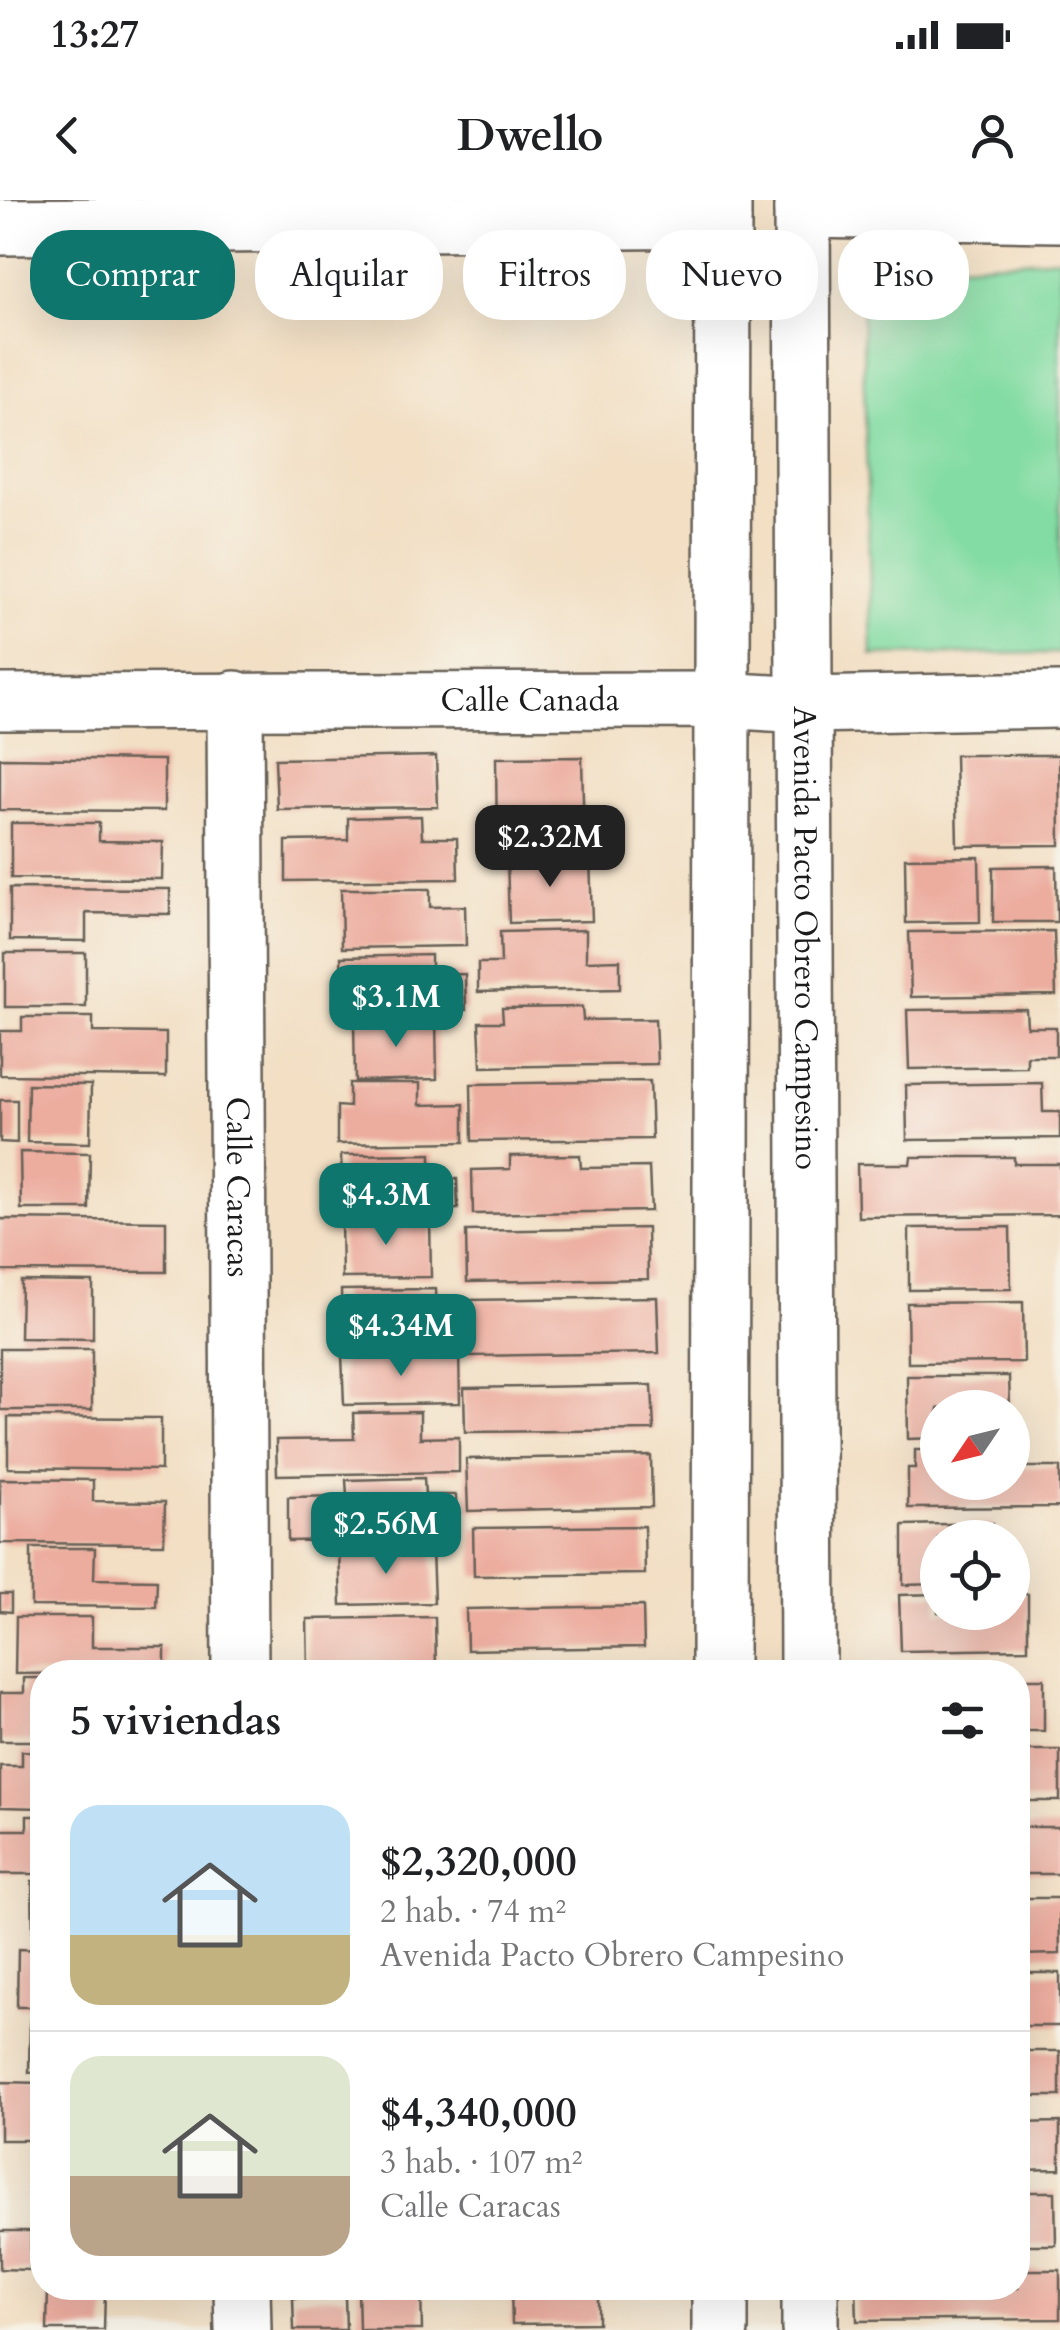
<!DOCTYPE html>
<html lang="es">
<meta charset="utf-8">
<style>
:root{--surface:#fff;--page:#f2f2f2;--text:#202124;--muted:#757577;--line:#e0e0e0;--accent:#0f766e}
body{margin:0;font-family:Cardo,serif;background:var(--page);color:var(--text);height:100vh;display:flex;flex-direction:column;font-size:38px;white-space:nowrap}
*{box-sizing:border-box;margin:0}
p{font-size:32px;color:var(--muted)}
.icon{flex:none;width:55px;height:55px;fill:none;stroke:currentColor;stroke-width:2;stroke-linecap:round;stroke-linejoin:round}
.map{position:relative;flex:1;overflow:hidden}
.panel{position:absolute;left:30px;top:1460px;width:1000px;height:640px;display:flex;flex-direction:column;background:var(--surface);border-radius:40px;box-shadow:0 10px 40px #0002}
.panel>*{flex:none}
.banner{position:absolute;left:30px;top:30px;width:1000px;height:90px;display:flex;gap:20px}
.needle{width:65px;rotate:235deg}
.tools{position:absolute;left:920px;top:1190px;display:grid;gap:20px}
.tools a{display:grid;place-items:center;width:110px;height:110px;border-radius:50%;background:var(--surface);box-shadow:0 10px 40px #0002;font-size:50px}
.price{position:absolute;translate:-50% -85px;padding:0 22px;border-radius:20px;background:var(--accent);color:#fff;font-size:32px;line-height:65px;filter:drop-shadow(0 2px 5px #0008)}
.price::after{content:'';position:absolute;left:50%;top:60px;width:30px;height:22px;margin-left:-15px;background:inherit;clip-path:polygon(0 0,100% 0,50% 100%)}
.price.on{background:#222;color:#fff}
ul{padding:0;list-style:none}
li{display:flex;align-items:center;gap:30px;height:250px;padding:0 40px}
li+li{border-top:2px solid var(--line)}
li span{display:grid;place-items:center;flex:none;width:280px;height:200px;border-radius:30px;color:#555}
li>.icon{margin-inline-start:auto}
span .icon{width:120px;height:120px;fill:#fffc;stroke-width:1}
li b{font-size:42px}
h2{display:flex;justify-content:space-between;align-items:center;height:120px;padding:0 40px;font-size:42px}
.chip{padding:0 35px;border-radius:40px;background:var(--surface);box-shadow:0 10px 40px #0002;font-size:35px;line-height:90px}
.chip.on{background:var(--accent);color:#fff}
.status{display:flex;justify-content:space-between;align-items:center;height:70px;padding:0 50px;background:var(--surface);direction:ltr}
.status svg{height:28px;fill:currentColor}
header{display:flex;justify-content:space-between;align-items:center;height:130px;padding:0 40px;background:var(--surface);font-size:45px;font-weight:800}
.map>svg:first-child{display:block}
</style>
<div class="status"><b>13:27</b><svg viewBox="0 0 49 12"><path d="M0 12V9h3v3zM5 12V6h3v6zM10 12V3h3v9zM15 12V0h3v12zM26 1h20v11H26zM47 4h2v5h-2z"/></svg></div>
<header><svg class="icon" aria-label="back" viewBox="0 0 24 24"><path d="M15 5l-7 7 7 7"/></svg>Dwello<svg class="icon" aria-label="person" viewBox="0 0 24 24"><circle cx="12" cy="8" r="4"/><path d="M4 21q1-7 8-7t8 7"/></svg></header>
<div class="map">
<svg width="1060" height="2130" viewBox="0 0 1060 2130">
<rect width="100%" height="100%" fill="#f7f3e8"/>
<filter id="ink" filterUnits="userSpaceOnUse"><feTurbulence type="fractalNoise" baseFrequency=".01" numOctaves="2"/><feDisplacementMap in="SourceGraphic" scale="20" xChannelSelector="R" yChannelSelector="G"/><feConvolveMatrix kernelMatrix="1 2 1 2 8 2 1 2 1" color-interpolation-filters="sRGB"/></filter>
<filter id="wash" filterUnits="userSpaceOnUse"><feTurbulence type="fractalNoise" baseFrequency=".0048" numOctaves="4" result="noise"/><feDisplacementMap in="SourceGraphic" scale="40" xChannelSelector="R" yChannelSelector="G"/><feGaussianBlur stdDeviation="2.25" result="paint"/><feColorMatrix in="noise" values="0 0 0 0 0 0 0 0 0 0 0 0 0 0 0 0 0 1.4 0 .05"/><feComposite in="paint" operator="in"/></filter>
<g filter="url(#wash)">
<rect width="100%" height="100%" fill="#f2dfc4"/>
<path fill="#82dca3" stroke="#4f7c60" stroke-width="2.5" d="M 1060,58 L 1060,453 L 872,455 L 861,72 Z"/>
<g id="blocks">
<path fill="#ecac9e" d="M 955,555 L 1059,555 L 1060,645 L 957,646 Z
M 436,556 L 438,607 L 277,609 L 275,559 Z
M 582,557 L 584,645 L 497,646 L 496,558 Z
M 0,558 L 164,560 L 164,611 L 0,610 Z
M 421,616 L 422,638 L 457,638 L 458,679 L 286,681 L 286,641 L 348,640 L 348,618 Z
M 11,623 L 99,623 L 99,641 L 163,642 L 162,679 L 11,678 Z
M 590,656 L 592,721 L 509,723 L 507,658 Z
M 979,657 L 980,722 L 906,723 L 905,658 Z
M 1056,666 L 1057,722 L 993,722 L 993,667 Z
M 10,688 L 170,689 L 170,714 L 86,713 L 86,741 L 10,740 Z
M 341,689 L 430,689 L 430,707 L 465,706 L 466,746 L 342,748 Z
M 586,730 L 586,761 L 620,760 L 620,789 L 478,792 L 478,763 L 501,763 L 500,732 Z
M 1054,731 L 1056,795 L 911,797 L 909,732 Z
M 5,753 L 86,753 L 86,807 L 5,807 Z
M 431,755 L 431,775 L 465,774 L 466,810 L 343,812 L 341,757 Z
M 582,807 L 583,820 L 655,819 L 657,864 L 481,867 L 479,822 L 503,822 L 502,808 Z
M 1026,809 L 1027,827 L 1056,827 L 1056,856 L 1027,856 L 1027,867 L 909,869 L 907,810 Z
M 22,817 L 93,817 L 93,832 L 166,833 L 166,877 L 0,875 L 0,831 L 22,831 Z
M 436,820 L 437,879 L 355,881 L 354,822 Z
M 650,881 L 652,939 L 472,941 L 471,884 Z
M 349,883 L 420,883 L 420,905 L 464,904 L 464,942 L 337,944 L 337,906 L 349,907 Z
M 1042,883 L 1043,912 L 1060,912 L 1060,938 L 907,940 L 906,885 Z
M 28,884 L 91,885 L 90,943 L 27,942 Z
M 0,900 L 17,900 L 17,943 L 0,942 Z
M 20,952 L 90,953 L 89,1009 L 21,1009 Z
M 431,954 L 431,979 L 457,979 L 458,1009 L 343,1011 L 341,955 Z
M 580,955 L 581,968 L 649,967 L 651,1011 L 473,1014 L 472,970 L 510,969 L 510,956 Z
M 911,957 L 1014,957 L 1014,964 L 1060,964 L 1060,1015 L 858,1017 L 857,964 L 910,964 Z
M 430,1018 L 431,1077 L 342,1078 L 341,1020 Z
M 0,1019 L 166,1021 L 166,1072 L 0,1071 Z
M 1010,1027 L 1011,1089 L 909,1090 L 909,1028 Z
M 647,1028 L 648,1079 L 467,1082 L 466,1031 Z
M 21,1081 L 93,1082 L 93,1139 L 20,1138 Z
M 436,1089 L 437,1140 L 342,1142 L 341,1090 Z
M 657,1097 L 659,1153 L 468,1156 L 466,1100 Z
M 1023,1102 L 1024,1162 L 908,1163 L 907,1103 Z
M 0,1149 L 92,1149 L 92,1210 L 0,1210 Z
M 459,1152 L 460,1203 L 344,1205 L 342,1155 Z
M 907,1176 L 1009,1176 L 1010,1208 L 938,1208 L 938,1238 L 908,1239 Z
M 652,1185 L 654,1230 L 465,1232 L 464,1188 Z
M 420,1212 L 420,1238 L 459,1237 L 459,1272 L 277,1275 L 276,1240 L 354,1239 L 353,1213 Z
M 8,1217 L 161,1218 L 161,1270 L 8,1268 Z
M 915,1250 L 938,1250 L 938,1282 L 1012,1282 L 1012,1267 L 1060,1267 L 1060,1307 L 908,1308 L 908,1268 L 915,1268 Z
M 651,1256 L 652,1307 L 468,1311 L 466,1259 Z
M 424,1278 L 425,1295 L 456,1295 L 457,1338 L 288,1341 L 288,1297 L 347,1296 L 346,1280 Z
M 0,1279 L 93,1280 L 93,1301 L 165,1302 L 164,1344 L 0,1343 Z
M 993,1323 L 993,1338 L 938,1338 L 938,1384 L 903,1385 L 903,1325 Z
M 644,1326 L 645,1374 L 474,1376 L 473,1328 Z
M 31,1348 L 95,1348 L 94,1379 L 157,1380 L 156,1407 L 31,1406 Z
M 432,1349 L 434,1403 L 341,1405 L 339,1350 Z
M 0,1394 L 11,1394 L 11,1412 L 0,1411 Z
M 938,1394 L 938,1412 L 1012,1412 L 1012,1394 L 1028,1394 L 1028,1449 L 901,1451 L 899,1395 Z
M 643,1406 L 644,1447 L 467,1450 L 466,1409 Z
M 16,1417 L 92,1417 L 92,1447 L 165,1447 L 165,1472 L 15,1474 Z
M 435,1417 L 436,1472 L 308,1472 L 307,1419 Z
M 641,1466 L 641,1472 L 474,1472 L 474,1469 Z
M 24,1478 L 42,1478 L 42,1541 L 0,1541 L 0,1493 L 24,1493 Z
M 1018,1479 L 1044,1479 L 1044,1531 L 1018,1531 Z
M 1018,1550 L 1060,1550 L 1060,1601 L 1018,1601 Z
M 22,1551 L 42,1552 L 42,1608 L 0,1607 L 0,1566 L 22,1566 Z
M 27,1616 L 42,1616 L 42,1674 L 0,1674 L 0,1630 L 27,1630 Z
M 1018,1627 L 1060,1627 L 1060,1674 L 1018,1674 Z
M 32,1681 L 42,1681 L 42,1740 L 33,1740 Z
M 1018,1698 L 1059,1698 L 1060,1754 L 1018,1755 Z
M 18,1749 L 42,1750 L 42,1807 L 17,1807 Z
M 1018,1773 L 1060,1773 L 1060,1826 L 1018,1826 Z
M 30,1819 L 42,1820 L 42,1872 L 29,1872 Z
M 1018,1851 L 1060,1851 L 1060,1896 L 1018,1896 Z
M 0,1882 L 42,1883 L 42,1940 L 0,1940 Z
M 1060,1922 L 1060,1969 L 1018,1970 L 1018,1923 Z
M 39,1952 L 42,1952 L 42,2008 L 38,2008 Z
M 1018,1992 L 1055,1992 L 1056,2045 L 1018,2045 Z
M 0,2031 L 31,2031 L 30,2070 L 0,2069 Z
M 1018,2070 L 1060,2070 L 1060,2119 L 857,2121 L 856,2088 L 1018,2088 Z
M 358,2088 L 421,2088 L 422,2130 L 359,2130 Z
M 511,2088 L 598,2088 L 598,2123 L 512,2124 Z
M 48,2090 L 105,2090 L 104,2130 L 47,2130 Z
M 345,2097 L 346,2130 L 294,2130 L 293,2098 Z"/>
</g>
</g>
<g filter="url(#ink)">
<use href="#blocks" fill-opacity="0" stroke="#676057" stroke-width="2.5"/>
<g fill="none" stroke-linecap="round" stroke-linejoin="round">
<defs>
<g id="minor">
<path id="s1" d="M 802,0 L 808,1472"/>
<path d="M 802,10 L 1060,14"/>
<path d="M 0,27 L 723,20"/>
<path id="s2" d="M 235,499 L 240,1472"/>
<path id="s3" d="M 0,502 L 719,500 L 806,505 L 1060,500"/>
<path d="M 720,1472 L 723,0"/>
<path d="M 242,2088 L 243,2130"/>
<path d="M 720,2088 L 720,2130"/>
<path d="M 810,2088 L 810,2130"/>
</g>
</defs>
<use href="#minor" stroke="#676057" stroke-width="60"/>
<use href="#minor" stroke="#fff" stroke-width="55"/>
</g>
</g>
<g text-anchor="middle" dominant-baseline="central" stroke-width="9" stroke-linejoin="round" paint-order="stroke">
<g font-size="32" fill="#1c1c1c" stroke="#f7f3e8">
<text stroke="none"><textPath href="#s3" startOffset="530">Calle Canada</textPath></text>
<text stroke="none"><textPath href="#s1" startOffset="738">Avenida Pacto Obrero Campesino</textPath></text>
<text stroke="none"><textPath href="#s2" startOffset="488">Calle Caracas</textPath></text>
</g>
</g>
</svg>
<div class="tools">
<a><svg class="needle" viewBox="-14 -14 28 28"><path d="M0-13l5 13h-10z" fill="#e53935"/><path d="M0 13l5-13h-10z" fill="#757577"/></svg></a>
<a><svg class="icon" aria-label="locate" viewBox="0 0 24 24"><circle cx="12" cy="12" r="6"/><path d="M12 2v4M12 18v4M2 12h4M18 12h4"/></svg></a>
</div>
<b class="price on" style="left:550px;top:690px">$2.32M</b>
<b class="price" style="left:396px;top:850px">$3.1M</b>
<b class="price" style="left:386px;top:1048px">$4.3M</b>
<b class="price" style="left:401px;top:1179px">$4.34M</b>
<b class="price" style="left:386px;top:1377px">$2.56M</b>
<div class="banner">
<a class="chip on">Comprar</a>
<a class="chip">Alquilar</a>
<a class="chip">Filtros</a>
<a class="chip">Nuevo</a>
<a class="chip">Piso</a>
</div>
<section class="panel">
<h2>5 viviendas<svg class="icon" aria-label="filters" viewBox="0 0 24 24"><path d="M4 7h16M4 17h16"/><circle cx="9" cy="7" r="2"/><circle cx="15" cy="17" r="2"/></svg></h2>
<ul>
<li><span style="background:linear-gradient(#bfe0f5 65%,#c2b280 0)"><svg class="icon" aria-label="home" viewBox="0 0 24 24"><path d="M3 11l9-7 9 7M6 9v11h12V9"/></svg></span><div><b>$2,320,000</b><p>2 hab. · 74 m²</p><p>Avenida Pacto Obrero Campesino</p></div></li>
<li><span style="background:linear-gradient(#dfe7d0 60%,#b9a48a 0)"><svg class="icon" aria-label="home" viewBox="0 0 24 24"><path d="M3 11l9-7 9 7M6 9v11h12V9"/></svg></span><div><b>$4,340,000</b><p>3 hab. · 107 m²</p><p>Calle Caracas</p></div></li>
</ul>
</section>
</div>
